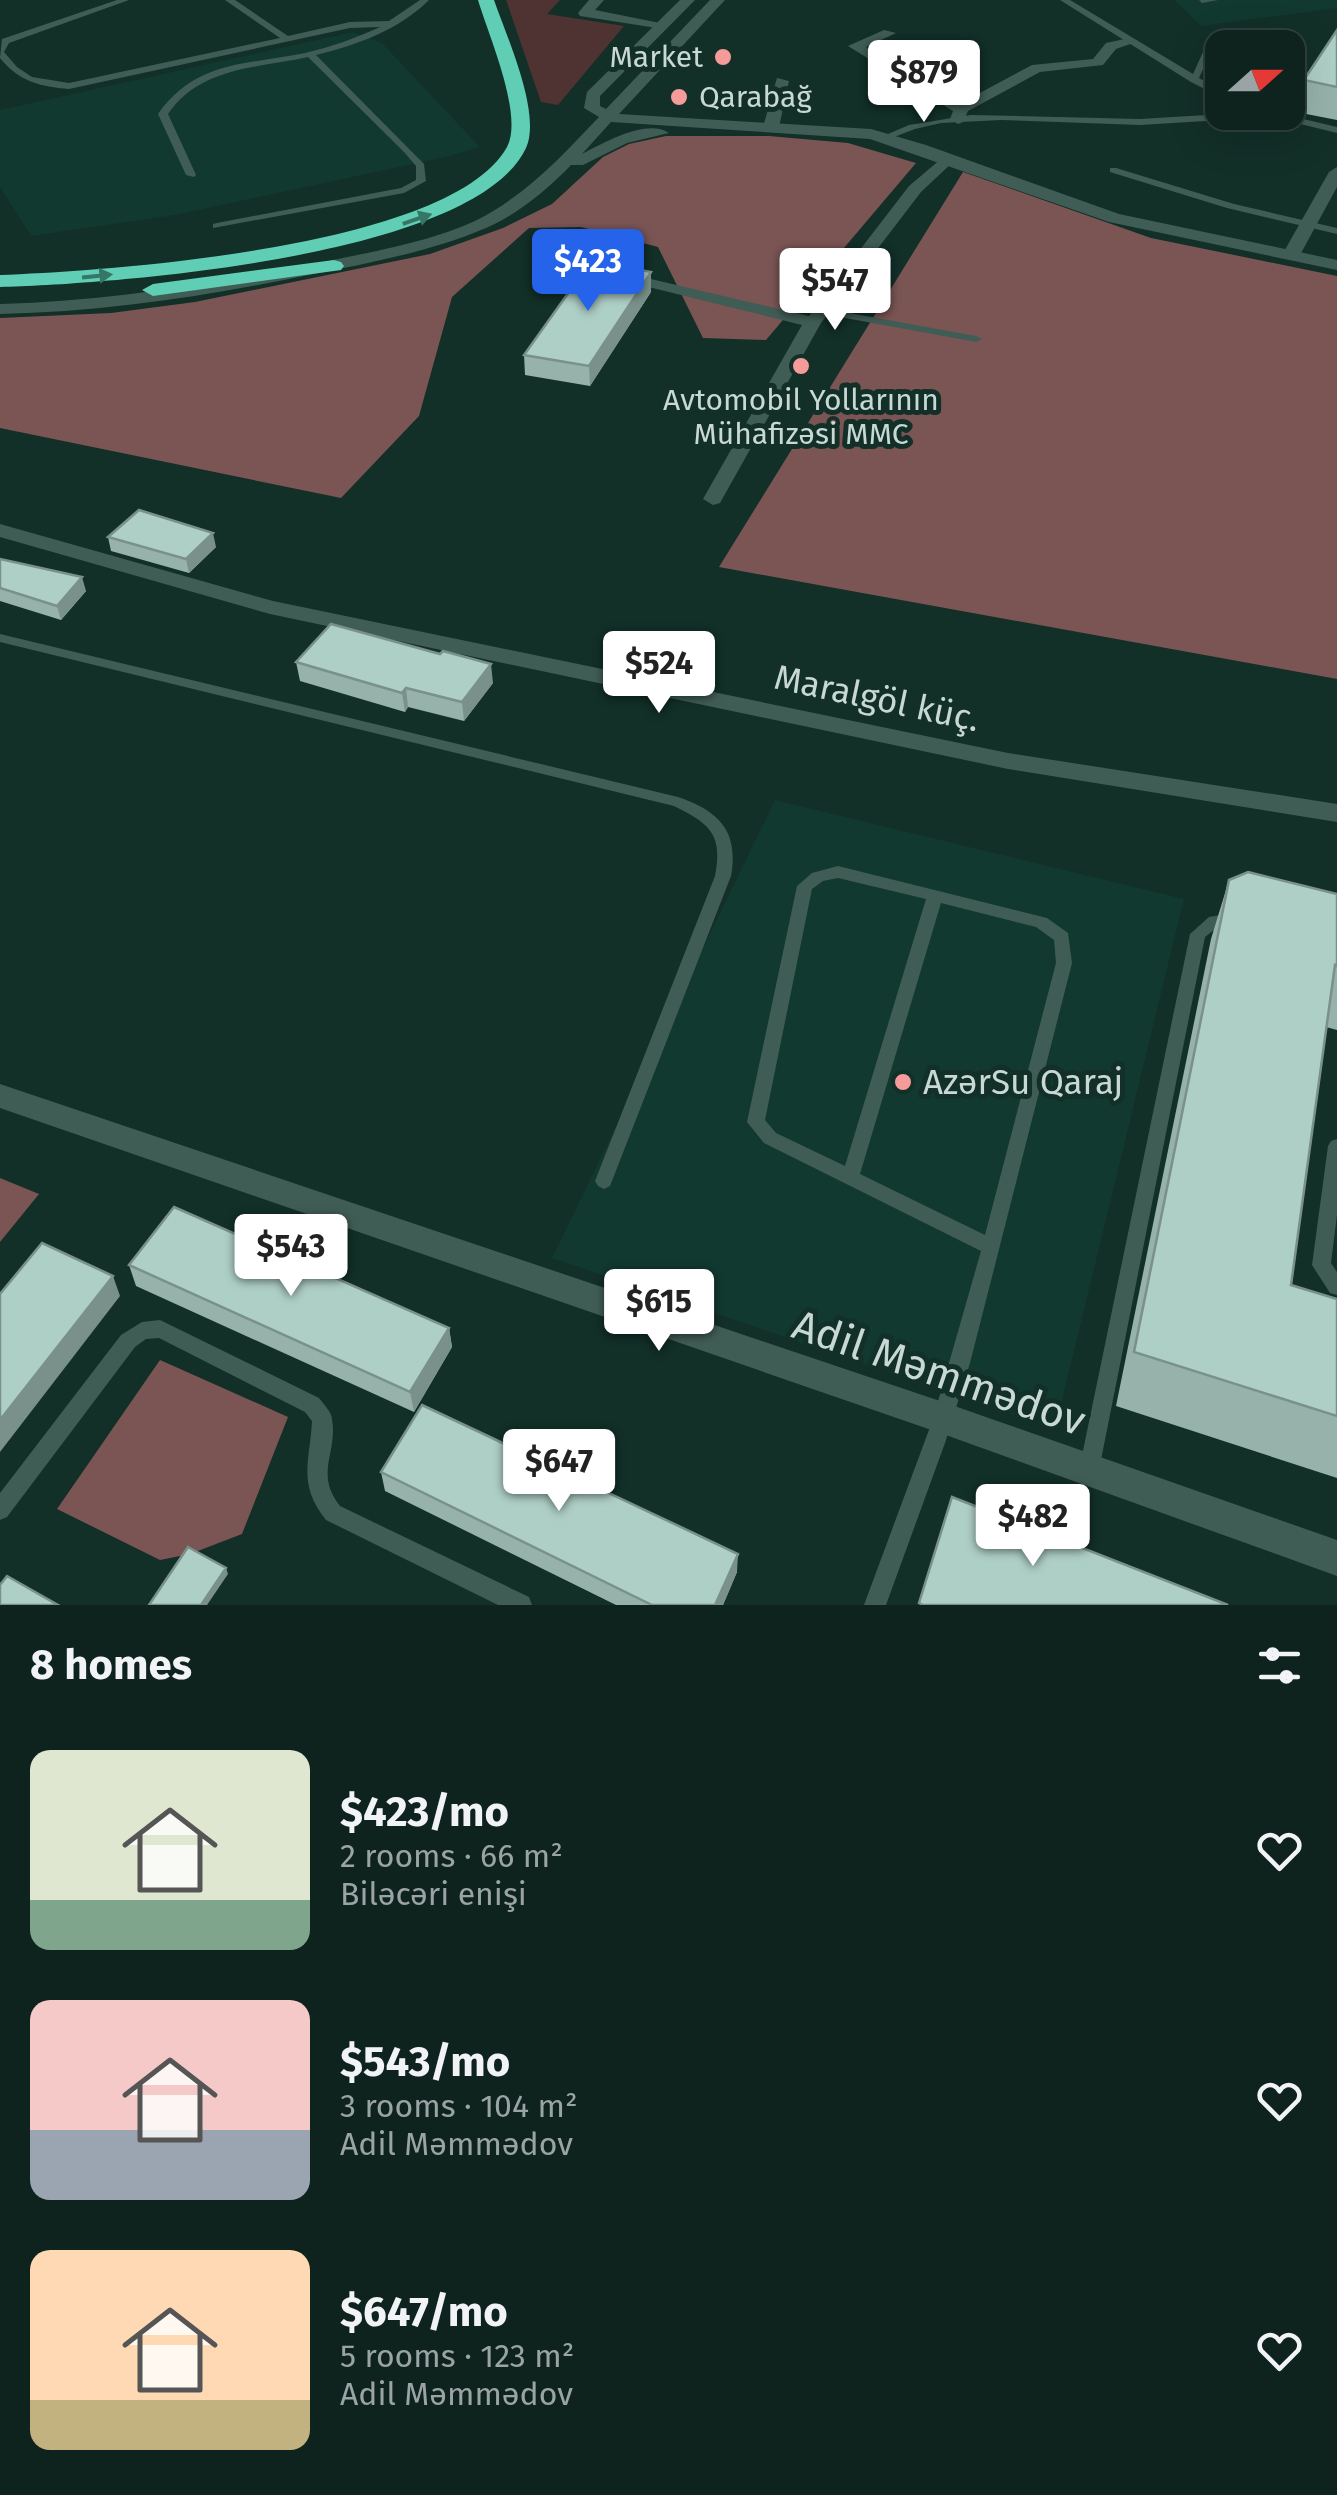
<!DOCTYPE html>
<meta charset="utf-8">
<style>
:root{--surface:#0e231e;--page:#172b27;--text:#f1f3f6;--muted:#9ba4a4;--line:#2e403c;--accent:#2563eb}
body{margin:0;font-family:"Fira Sans",sans-serif;background:var(--page);color:var(--text);height:100vh;display:flex;flex-direction:column;font-size:38px;white-space:nowrap}
*{box-sizing:border-box;margin:0}
p{font-size:32px;color:var(--muted)}
.icon{flex:none;width:55px;height:55px;fill:none;stroke:currentColor;stroke-width:2;stroke-linecap:round;stroke-linejoin:round}
.map{position:relative;height:1605px;overflow:hidden}
.side{display:flex;flex-direction:column;background:var(--surface);flex:1}
.side>*{flex:none}
.needle{width:65px;rotate:69deg}
.buttons{position:absolute;left:1205px;top:30px;display:grid;gap:20px}
.buttons a{display:grid;place-items:center;width:100px;height:100px;border-radius:20px;background:var(--surface);box-shadow:0 10px 40px #0002,0 0 0 2px var(--line);font-size:50px}
.price{position:absolute;translate:-50% -85px;padding:0 22px;border-radius:10px;background:#fff;color:#222;font-size:32px;line-height:65px;filter:drop-shadow(0 2px 5px #0008)}
.price::after{content:'';position:absolute;left:50%;top:60px;width:30px;height:22px;margin-left:-15px;background:inherit;clip-path:polygon(0 0,100% 0,50% 100%)}
.price.selected{background:var(--accent);color:#fff}
ul{padding:0;list-style:none}
li{display:flex;align-items:center;gap:30px;height:250px;padding:0 30px}
li span{display:grid;place-items:center;flex:none;width:280px;height:200px;border-radius:20px;color:#555}
li>.icon{margin-inline-start:auto}
span .icon{width:120px;height:120px;fill:#fffc;stroke-width:1}
li b{font-size:42px}
h2{display:flex;justify-content:space-between;align-items:center;height:120px;padding:0 30px;font-size:42px}
.map>svg:first-child{display:block}
</style>
<div class="map">
<svg width="1337" height="1605" viewBox="0 0 1337 1605">
<rect width="100%" height="100%" fill="#122f28"/>
<path fill="#113930" d="M 1174,0 L 1337,0 L 1337,8 L 1201,26 Z
M 353,32 L 382,43 L 480,147 L 446,157 L 175,215 L 31,236 L 0,187 L 0,110 Z
M 775,800 L 1184,899 L 1055,1429 L 552,1258 Z"/>
<path fill="#4f3332" d="M 506,0 L 560,0 L 547,14 L 624,26 L 558,105 L 541,102 Z"/>
<path fill="#7a5554" d="M 666,136 L 769,136 L 848,143 L 916,163 L 766,340 L 703,338 L 658,247 L 581,227 L 529,228 L 452,297 L 419,416 L 341,498 L 0,428 L 0,318 L 111,313 L 195,302 L 430,254 L 503,228 L 552,204 L 603,157 L 629,144 Z
M 963,172 L 1151,238 L 1337,276 L 1337,679 L 719,567 Z
M 0,1178 L 39,1194 L 0,1242 Z
M 160,1360 L 288,1417 L 242,1534 L 190,1554 L 160,1560 L 57,1509 Z"/>
<g fill="none" stroke-linecap="round" stroke-linejoin="round">
<path fill="#405d55" fill-rule="evenodd" d="M 117,0 L 129,0 L 9,43 L 4,52 L 17,67 L 32,77 L 69,83 L 280,38 L 225,0 L 235,0 L 288,36 L 350,22 L 389,21 L 420,0 L 429,0 C 399,30 357,45 316,55 L 424,164 L 426,181 L 404,193 L 213,228 L 213,224 L 217,223 L 401,188 L 416,180 L 416,166 L 404,152 L 308,57 C 257,68 200,67 168,114 L 196,175 L 194,177 L 186,175 L 158,114 C 196,60 247,65 305,53 C 331,47 356,38 380,27 L 350,28 L 69,89 C 41,87 18,81 0,58 L 2,39 Z
M 1060,0 L 1070,0 L 1193,74 L 1208,41 L 1225,38 L 1281,44 L 1285,47 L 1214,45 L 1199,78 L 1222,91 L 1222,98 L 1191,82 Z
M 1199,0 L 1218,0 L 1202,3 Z
M 1256,112 L 1274,112 L 1337,127 L 1337,133 L 1272,117 L 1140,125 L 1001,120 L 941,123 L 915,129 L 886,140 L 881,137 L 909,125 L 971,115 L 1140,119 Z
M 1110,168 L 1116,168 L 1234,204 L 1337,228 L 1337,234 L 1227,208 L 1110,172 Z
M 822,308 L 976,336 L 982,339 L 976,342 L 818,313 L 818,309 Z
M 0,634 L 678,797 C 719,811 739,831 731,876 L 610,1186 L 604,1189 L 598,1186 L 595,1181 L 715,876 C 723,834 710,824 674,806 L 0,642 Z
M 838,866 L 1047,918 L 1068,933 L 1072,963 L 970,1363 L 945,1443 L 886,1605 L 864,1605 L 933,1419 L 981,1251 L 764,1143 L 747,1122 L 797,886 L 812,873 ZM 838,878 L 926,899 L 845,1166 L 776,1133 L 765,1120 L 812,889 L 823,881 ZM 941,903 L 1036,927 L 1054,940 L 1056,963 L 985,1235 L 860,1174 Z
M 1237,912 L 1243,914 L 1245,918 L 1243,922 L 1219,926 L 1205,937 L 1099,1470 L 1096,1477 L 1089,1480 L 1082,1477 L 1079,1470 L 1190,934 L 1209,917 Z
M 1337,1139 L 1337,1215 L 1331,1263 L 1337,1272 L 1337,1295 L 1330,1293 L 1312,1265 L 1328,1146 L 1331,1141 Z
M 160,1320 L 319,1398 C 324,1405 331,1411 332,1419 C 338,1453 314,1473 340,1506 L 529,1597 L 532,1605 L 498,1605 L 326,1520 C 297,1484 310,1461 312,1421 L 305,1412 L 159,1338 L 146,1339 L 135,1347 L 7,1517 L 0,1520 L 0,1493 L 121,1335 L 142,1322 Z"/>
<path fill="#405d55" fill-rule="evenodd" d="M 589,0 L 604,0 L 595,10 L 670,25 L 663,29 L 580,16 L 578,13 Z
M 884,30 L 896,33 L 866,47 L 961,103 L 1032,65 L 1093,59 L 1106,43 L 1129,38 L 1136,42 L 1116,49 L 1103,65 L 1040,72 L 968,111 L 963,122 L 958,124 L 950,119 L 953,111 L 848,46 Z
M 777,78 L 789,81 L 779,127 L 771,132 L 763,127 Z
M 948,153 L 956,158 L 954,161 L 921,192 L 821,323 L 720,503 L 713,505 L 703,499 L 802,325 L 531,258 L 540,253 L 809,316 L 909,186 Z
M 0,524 L 273,601 L 1008,753 L 1337,804 L 1337,822 L 1008,769 L 270,614 L 0,537 Z
M 0,1084 L 943,1402 L 1337,1540 L 1337,1576 L 943,1434 L 0,1108 Z"/>
<path fill="#405d55" fill-rule="evenodd" d="M 1337,167 L 1337,187 L 1300,255 L 1285,259 L 1282,255 L 1329,172 Z"/>
<path fill="#405d55" fill-rule="evenodd" d="M 680,0 L 695,0 L 600,96 L 600,106 L 606,109 L 710,0 L 725,0 L 619,114 L 871,129 L 926,145 L 1119,214 L 1337,260 L 1337,270 L 1109,222 L 870,139 L 611,122 L 582,154 C 604,143 646,118 669,133 L 627,143 L 583,165 L 571,165 C 548,189 517,215 486,228 C 430,252 368,263 309,275 C 206,296 106,312 0,314 L 0,304 C 111,301 215,283 324,262 C 371,252 434,241 477,220 C 526,195 562,156 599,117 L 584,108 L 587,92 Z"/>
<path fill="#60cdb5" fill-rule="evenodd" d="M 478,0 L 494,0 C 506,35 542,113 526,148 C 475,258 111,284 0,287 L 0,275 C 108,271 451,248 507,147 C 524,115 488,34 478,0 Z
M 334,260 L 341,262 L 344,266 L 341,270 L 153,296 L 142,290 L 153,284 Z"/>
</g>
<path fill="#96b2aa" d="M 1337,30 L 1337,120 L 1296,112 L 1304,80 Z
M 651,292 L 590,386 L 525,375 L 524,355 Z
M 108,537 L 216,547 L 189,573 L 111,551 Z
M 0,559 L 86,591 L 61,620 L 0,601 Z
M 296,662 L 493,683 L 464,721 L 408,707 L 405,712 L 300,681 Z
M 1229,880 L 1337,894 L 1337,1030 L 1326,1027 L 1291,1285 L 1337,1299 L 1337,1478 L 1116,1406 L 1211,939 Z
M 129,1265 L 449,1328 L 452,1347 L 414,1412 L 136,1286 Z
M 381,1472 L 737,1572 L 723,1605 L 616,1605 L 385,1491 Z"/>
<path fill="#7a918b" d="M 651,272 L 651,292 L 590,386 L 589,366 Z
M 213,533 L 216,547 L 189,573 L 186,559 Z
M 82,577 L 86,591 L 61,620 L 57,606 Z
M 491,664 L 493,683 L 464,721 L 462,702 Z
M 406,688 L 408,707 L 405,712 L 402,693 Z
M 113,1276 L 120,1296 L 0,1452 L 0,1420 Z
M 449,1328 L 452,1347 L 414,1412 L 410,1392 Z
M 738,1554 L 737,1572 L 723,1605 L 715,1605 Z
M 226,1568 L 228,1574 L 207,1605 L 201,1605 Z"/>
<path fill="#aecfc6" stroke="#7a918b" stroke-width="2.5" d="M 1337,30 L 1337,87 L 1304,80 Z
M 592,260 L 651,272 L 589,366 L 524,355 Z
M 139,510 L 213,533 L 186,559 L 108,537 Z
M 0,559 L 82,577 L 57,606 L 0,588 Z
M 331,624 L 440,654 L 443,651 L 491,664 L 462,702 L 406,688 L 402,693 L 296,662 Z
M 1248,872 L 1337,894 L 1337,966 L 1335,965 L 1291,1285 L 1337,1299 L 1337,1416 L 1134,1352 L 1229,880 Z
M 174,1207 L 449,1328 L 410,1392 L 129,1265 Z
M 42,1243 L 113,1276 L 0,1420 L 0,1294 Z
M 422,1405 L 738,1554 L 715,1605 L 652,1605 L 381,1472 Z
M 952,1497 L 1228,1605 L 923,1605 L 919,1603 Z
M 188,1547 L 226,1568 L 201,1605 L 149,1605 Z
M 7,1576 L 58,1605 L 0,1605 L 0,1585 Z"/>
<defs><path id="oneway-solid" d="M-6-.8H1V-3.2L6.5 0L1 3.2V.8H-6Z" transform="scale(2.5)"/></defs>
<g fill="#357667">
<use href="#oneway-solid" transform="translate(417 219) rotate(-19)"/>
<use href="#oneway-solid" transform="translate(97 276) rotate(-6)"/>
</g>
<g fill="#f59b9a" stroke="#122f28" stroke-width="4">
<circle cx="723" cy="57" r="10"/>
<circle cx="679" cy="97" r="10"/>
<circle cx="801" cy="366" r="10"/>
<circle cx="903" cy="1082" r="10"/>
</g>
<g text-anchor="middle" dominant-baseline="central" stroke-width="10" stroke-linejoin="round" paint-order="stroke">
<g font-size="30" fill="#c8d8d4" stroke="#122f28" text-anchor="end">
<text x="703" y="57">Market</text>
<text x="699" y="97" text-anchor="start">Qarabağ</text>
<text x="801" y="400" text-anchor="middle">Avtomobil Yollarının<tspan x="801" dy="34">Mühafizəsi MMC</tspan></text>
</g>
<g font-size="35" fill="#c8d8d4" stroke="#122f28">
<text transform="translate(877 698) rotate(12)">Maralgöl küç.</text>
</g>
<g font-size="35" fill="#c8d8d4" stroke="#122f28" text-anchor="start">
<text x="923" y="1082">AzərSu Qaraj</text>
</g>
<g font-size="42" fill="#c8d8d4" stroke="#122f28">
<text transform="translate(939 1373) rotate(19)">Adil Məmmədov</text>
</g>
</g>
</svg>
<div class="buttons">
<a><svg class="needle" viewBox="-14 -14 28 28"><path d="M0-13l5 13h-10z" fill="#e53935"/><path d="M0 13l5-13h-10z" fill="#9ba4a4"/></svg></a>
</div>
<b class="price" style="left:924px;top:125px">$879</b>
<b class="price selected" style="left:588px;top:314px">$423</b>
<b class="price" style="left:835px;top:333px">$547</b>
<b class="price" style="left:659px;top:716px">$524</b>
<b class="price" style="left:291px;top:1299px">$543</b>
<b class="price" style="left:659px;top:1354px">$615</b>
<b class="price" style="left:559px;top:1514px">$647</b>
<b class="price" style="left:1033px;top:1569px">$482</b>
</div>
<section class="side">
<h2>8 homes<svg class="icon" aria-label="filters" viewBox="0 0 24 24"><path d="M4 7h16M4 17h16"/><circle cx="9" cy="7" r="2"/><circle cx="15" cy="17" r="2"/></svg></h2>
<ul>
<li><span style="background:linear-gradient(#dfe7d0 75%,#7fa58c 0)"><svg class="icon" aria-label="home" viewBox="0 0 24 24"><path d="M3 11l9-7 9 7M6 9v11h12V9"/></svg></span><div><b>$423/mo</b><p>2 rooms · 66 m²</p><p>Biləcəri enişi</p></div><svg class="icon" aria-label="heart" viewBox="0 0 24 24"><path d="M12 20l-8-8c-3-5 5-10 8-4 3-6 11-1 8 4z"/></svg></li>
<li><span style="background:linear-gradient(#f6c9c9 65%,#9aa5b1 0)"><svg class="icon" aria-label="home" viewBox="0 0 24 24"><path d="M3 11l9-7 9 7M6 9v11h12V9"/></svg></span><div><b>$543/mo</b><p>3 rooms · 104 m²</p><p>Adil Məmmədov</p></div><svg class="icon" aria-label="heart" viewBox="0 0 24 24"><path d="M12 20l-8-8c-3-5 5-10 8-4 3-6 11-1 8 4z"/></svg></li>
<li><span style="background:linear-gradient(#ffd9b3 75%,#c2b280 0)"><svg class="icon" aria-label="home" viewBox="0 0 24 24"><path d="M3 11l9-7 9 7M6 9v11h12V9"/></svg></span><div><b>$647/mo</b><p>5 rooms · 123 m²</p><p>Adil Məmmədov</p></div><svg class="icon" aria-label="heart" viewBox="0 0 24 24"><path d="M12 20l-8-8c-3-5 5-10 8-4 3-6 11-1 8 4z"/></svg></li>
</ul>
</section>
